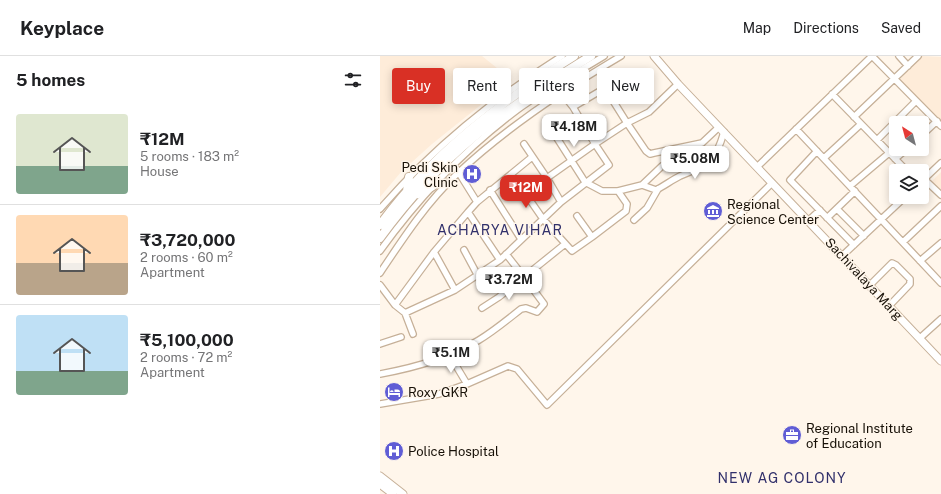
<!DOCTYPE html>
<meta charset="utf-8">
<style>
:root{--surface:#fff;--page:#f6f6f6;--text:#202124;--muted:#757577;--line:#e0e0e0;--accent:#d93025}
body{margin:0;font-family:"Public Sans",sans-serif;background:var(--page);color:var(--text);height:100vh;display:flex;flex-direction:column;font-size:15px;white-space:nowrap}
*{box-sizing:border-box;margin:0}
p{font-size:13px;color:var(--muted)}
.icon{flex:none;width:22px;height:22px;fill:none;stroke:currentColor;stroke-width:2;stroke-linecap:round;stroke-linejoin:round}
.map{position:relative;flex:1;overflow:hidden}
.panel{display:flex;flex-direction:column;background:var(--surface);width:380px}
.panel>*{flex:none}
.hud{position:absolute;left:12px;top:12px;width:380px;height:36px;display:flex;gap:8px}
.needle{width:26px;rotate:324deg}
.buttons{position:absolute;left:509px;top:60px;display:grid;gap:8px}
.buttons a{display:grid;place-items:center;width:40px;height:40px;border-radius:4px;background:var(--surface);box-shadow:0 2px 10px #0003;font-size:20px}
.price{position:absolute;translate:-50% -34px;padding:0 9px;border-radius:8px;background:#fff;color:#222;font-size:13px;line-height:26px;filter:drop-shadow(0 1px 2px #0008)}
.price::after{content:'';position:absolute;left:50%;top:24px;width:12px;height:9px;margin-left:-6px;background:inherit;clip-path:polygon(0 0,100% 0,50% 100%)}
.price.current{background:var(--accent);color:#fff}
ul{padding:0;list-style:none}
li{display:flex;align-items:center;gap:12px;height:100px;padding:0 16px}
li+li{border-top:1px solid var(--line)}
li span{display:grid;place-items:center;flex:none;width:112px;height:80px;border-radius:4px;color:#555}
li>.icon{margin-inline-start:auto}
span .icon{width:48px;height:48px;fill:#fffc;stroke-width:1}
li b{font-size:17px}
h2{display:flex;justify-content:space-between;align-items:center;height:48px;padding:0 16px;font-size:17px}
.chip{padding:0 14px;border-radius:4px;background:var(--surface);box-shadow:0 2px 10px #0003;font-size:14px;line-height:36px}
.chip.current{background:var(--accent);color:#fff}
header{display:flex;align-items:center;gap:24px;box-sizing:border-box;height:56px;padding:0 20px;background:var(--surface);border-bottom:1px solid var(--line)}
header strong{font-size:19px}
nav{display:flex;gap:22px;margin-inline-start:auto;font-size:14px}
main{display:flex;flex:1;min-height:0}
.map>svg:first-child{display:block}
</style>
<header>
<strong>Keyplace</strong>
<nav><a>Map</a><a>Directions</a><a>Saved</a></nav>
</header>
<main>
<section class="panel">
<h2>5 homes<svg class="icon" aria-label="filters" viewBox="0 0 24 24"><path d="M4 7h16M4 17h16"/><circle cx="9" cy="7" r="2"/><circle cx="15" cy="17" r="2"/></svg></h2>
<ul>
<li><span style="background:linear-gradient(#dfe7d0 65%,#7fa58c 0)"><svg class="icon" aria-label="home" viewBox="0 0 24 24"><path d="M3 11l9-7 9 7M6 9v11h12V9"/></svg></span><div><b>₹12M</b><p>5 rooms · 183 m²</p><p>House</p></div></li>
<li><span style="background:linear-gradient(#ffd9b3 60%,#b9a48a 0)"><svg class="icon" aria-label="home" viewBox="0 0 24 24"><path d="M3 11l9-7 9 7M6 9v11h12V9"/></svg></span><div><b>₹3,720,000</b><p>2 rooms · 60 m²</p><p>Apartment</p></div></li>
<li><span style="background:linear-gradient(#bfe0f5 70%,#7fa58c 0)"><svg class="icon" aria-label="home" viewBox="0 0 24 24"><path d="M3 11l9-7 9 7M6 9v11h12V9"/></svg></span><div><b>₹5,100,000</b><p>2 rooms · 72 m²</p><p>Apartment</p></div></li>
</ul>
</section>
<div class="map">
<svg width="561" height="438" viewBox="0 0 561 438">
<rect width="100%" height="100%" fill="#fff6eb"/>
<path fill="#feecd9" d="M 0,0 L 102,0 L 132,24 L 52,88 L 21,116 L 0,141 Z
M 542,0 L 561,1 L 561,66 L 519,24 Z
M 561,116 L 561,136 L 551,126 Z"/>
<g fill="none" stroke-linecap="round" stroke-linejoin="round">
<defs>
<path id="minor" d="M 492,0 L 561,70
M 519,0 L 528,10
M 298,28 L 269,56 L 247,67 L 266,95 L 270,98 L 274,97 L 322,87 L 339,71
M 452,38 L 527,115
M 474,61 L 538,0
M 168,68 L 205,126 L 222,135 L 238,135 L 262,129 L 282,110
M 416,73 L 561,227
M 542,79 L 557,65
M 497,84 L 536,45
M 144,88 L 167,122 L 215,88 L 193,51 L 181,36
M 437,95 L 410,124 L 474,189
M 444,102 L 481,68
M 515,103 L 527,93
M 74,109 L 97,146 L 88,156 L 120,204
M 377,111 L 492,0
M 544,123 L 561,139
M 542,125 L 561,107
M 262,129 L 276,134 C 284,130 292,124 300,120 C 329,108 335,107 344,76
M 470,130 L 509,97
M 110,134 L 141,183
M 143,134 L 163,163 L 192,195 L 212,181 L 246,155 L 247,148 L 238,135
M 97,146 L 152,101
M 181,146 L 229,109 L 215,88 L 247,67 L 225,32 L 193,51
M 0,153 C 54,91 112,44 182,0
M 457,153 L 484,180
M 197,160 L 212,181
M 447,162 L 475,135
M 254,164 L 267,152 L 278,133
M 428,165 L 440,154
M 523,186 L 561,150
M 84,194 L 98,220
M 0,195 C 38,142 84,94 137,54 C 164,34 195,18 224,0
M 54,196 L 75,234
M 126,198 L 144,221 L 185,188
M 462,200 L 525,141
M 540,205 L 561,187
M 0,217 C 24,181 47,146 78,117 C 127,71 183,34 241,0
M 0,229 L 15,249 L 25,257 L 33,278
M 490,229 L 512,207 L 516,209 L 530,223 L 530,228 L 509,250
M 15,249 L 54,196 L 88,156
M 25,257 L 75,234 L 120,204 L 181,146 L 167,122
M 540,282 L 561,263
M 0,288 L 21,281
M 69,298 L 87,328
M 0,318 C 33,312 70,302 99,284 C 114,275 127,264 141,253 L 146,252 L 157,256 L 164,248 L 144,221 L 119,241 L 102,252
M 0,348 L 59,338 L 87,328 L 128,310 L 137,313 L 167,349 L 392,127"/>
<path id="major" d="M 274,0 L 298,28 L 561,305
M 0,420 L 23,438
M 0,428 L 13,438"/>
<path id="highway" d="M 27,135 L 29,121
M 38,138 L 53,130
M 0,169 C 52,98 120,46 194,0
M 0,182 C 60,99 125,52 211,0"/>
</defs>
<use href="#minor" stroke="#c6b098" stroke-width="8"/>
<use href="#major" stroke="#c6b098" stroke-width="9"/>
<use href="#highway" stroke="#c6b098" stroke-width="10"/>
<use href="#minor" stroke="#fff" stroke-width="5.5"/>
<use href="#major" stroke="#fff" stroke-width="7"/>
<use href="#highway" stroke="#fff" stroke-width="8"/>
</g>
<defs>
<symbol id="hospital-disc" viewBox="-11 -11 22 22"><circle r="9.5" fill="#605dd5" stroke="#fff6eb"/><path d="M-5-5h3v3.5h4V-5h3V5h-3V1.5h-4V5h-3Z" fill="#fff"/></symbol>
<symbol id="museum-disc" viewBox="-11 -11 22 22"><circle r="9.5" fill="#605dd5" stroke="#fff6eb"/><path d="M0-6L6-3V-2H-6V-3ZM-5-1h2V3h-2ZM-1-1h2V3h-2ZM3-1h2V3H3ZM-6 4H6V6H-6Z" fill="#fff"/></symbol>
<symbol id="hotel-disc" viewBox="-11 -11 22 22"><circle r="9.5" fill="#605dd5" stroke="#fff6eb"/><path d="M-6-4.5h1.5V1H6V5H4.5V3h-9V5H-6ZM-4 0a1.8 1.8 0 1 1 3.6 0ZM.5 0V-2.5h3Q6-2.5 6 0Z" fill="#fff"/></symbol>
<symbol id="office-disc" viewBox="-11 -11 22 22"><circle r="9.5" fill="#605dd5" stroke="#fff6eb"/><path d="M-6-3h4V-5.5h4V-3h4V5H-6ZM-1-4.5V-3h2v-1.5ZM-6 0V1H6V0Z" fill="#fff"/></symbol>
</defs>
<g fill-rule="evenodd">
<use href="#hospital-disc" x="81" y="107" width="22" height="22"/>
<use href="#museum-disc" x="322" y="144" width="22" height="22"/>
<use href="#hotel-disc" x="3" y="325" width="22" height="22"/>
<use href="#office-disc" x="401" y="368" width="22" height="22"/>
<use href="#hospital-disc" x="3" y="384" width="22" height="22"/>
</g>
<g text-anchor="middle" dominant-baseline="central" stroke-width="3" stroke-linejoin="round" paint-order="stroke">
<g font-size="13" fill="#171007" stroke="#fff6eb" text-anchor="start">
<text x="78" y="111" text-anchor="end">Pedi Skin<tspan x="78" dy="15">Clinic</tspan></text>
<text x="347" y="148">Regional<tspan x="347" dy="15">Science Center</tspan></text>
<text x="28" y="336">Roxy GKR</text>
<text x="426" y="372">Regional Institute<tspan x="426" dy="15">of Education</tspan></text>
<text x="28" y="395">Police Hospital</text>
</g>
<g font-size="13" fill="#171007" stroke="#fff6eb">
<text transform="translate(484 223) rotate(47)">Sachivalaya Marg</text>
</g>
<g font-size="14" letter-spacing="1" fill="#31306b" stroke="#fff6eb">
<text x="120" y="174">ACHARYA VIHAR</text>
<text x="402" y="422">NEW AG COLONY</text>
</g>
</g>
</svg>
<div class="buttons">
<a><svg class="needle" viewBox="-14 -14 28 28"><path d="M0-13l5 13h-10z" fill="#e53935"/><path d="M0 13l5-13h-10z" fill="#757577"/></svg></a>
<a><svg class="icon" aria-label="layers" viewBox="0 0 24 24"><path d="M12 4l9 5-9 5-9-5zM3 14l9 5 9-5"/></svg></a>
</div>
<b class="price" style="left:194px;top:92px">₹4.18M</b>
<b class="price" style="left:315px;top:124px">₹5.08M</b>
<b class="price current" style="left:146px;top:153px">₹12M</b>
<b class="price" style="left:129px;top:245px">₹3.72M</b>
<b class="price" style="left:71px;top:318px">₹5.1M</b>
<div class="hud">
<a class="chip current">Buy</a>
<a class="chip">Rent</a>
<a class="chip">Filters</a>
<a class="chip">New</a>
</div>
</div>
</main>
